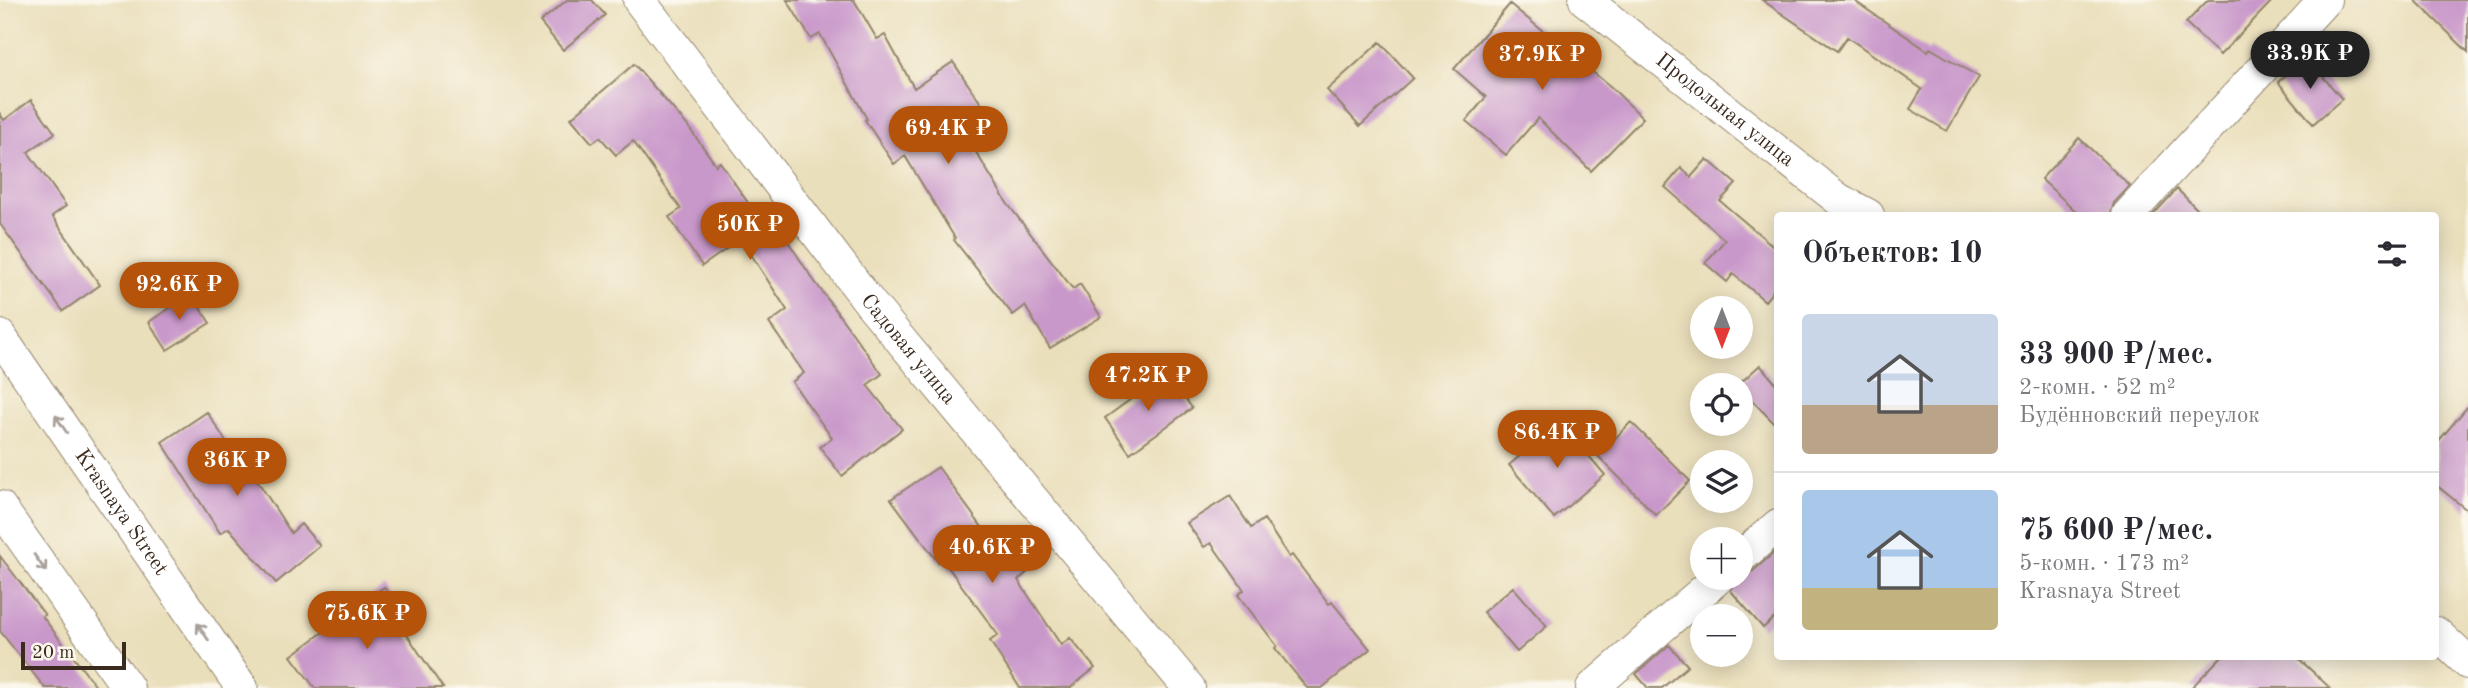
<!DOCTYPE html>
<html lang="ru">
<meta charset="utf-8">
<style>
:root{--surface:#fff;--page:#f2f2f3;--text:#2b2b33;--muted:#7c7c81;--line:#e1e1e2;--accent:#b45309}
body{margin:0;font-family:"Old Standard TT",serif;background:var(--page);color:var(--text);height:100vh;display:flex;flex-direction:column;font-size:26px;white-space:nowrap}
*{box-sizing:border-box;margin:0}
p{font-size:23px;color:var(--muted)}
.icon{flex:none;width:38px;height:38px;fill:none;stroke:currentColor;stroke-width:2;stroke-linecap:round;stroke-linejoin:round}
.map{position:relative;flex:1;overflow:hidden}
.panel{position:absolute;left:1774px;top:212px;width:665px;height:448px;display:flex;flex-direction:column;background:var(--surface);border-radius:7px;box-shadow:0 4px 18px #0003}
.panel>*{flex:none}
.needle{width:46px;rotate:180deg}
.buttons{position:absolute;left:1690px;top:296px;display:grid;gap:14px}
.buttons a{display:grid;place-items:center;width:63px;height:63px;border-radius:50%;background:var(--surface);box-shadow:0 4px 18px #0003;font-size:35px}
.scale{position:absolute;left:21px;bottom:18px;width:105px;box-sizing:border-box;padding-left:7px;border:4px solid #3b2a1e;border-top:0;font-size:19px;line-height:24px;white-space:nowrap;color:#3b2a1e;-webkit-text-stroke:5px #fbf7ec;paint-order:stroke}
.price{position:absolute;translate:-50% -60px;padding:0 16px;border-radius:24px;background:var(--accent);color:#fff;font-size:23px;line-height:46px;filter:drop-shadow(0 2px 4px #0008)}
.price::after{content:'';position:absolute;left:50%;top:42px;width:21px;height:16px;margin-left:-10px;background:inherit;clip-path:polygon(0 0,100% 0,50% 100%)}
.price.selected{background:#222;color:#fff}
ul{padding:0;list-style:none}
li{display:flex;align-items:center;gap:21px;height:175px;padding:0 28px}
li+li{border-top:2px solid var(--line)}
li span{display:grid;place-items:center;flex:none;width:196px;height:140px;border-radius:7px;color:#555}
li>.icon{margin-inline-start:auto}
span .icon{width:84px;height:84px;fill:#fffc;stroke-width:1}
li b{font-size:30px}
h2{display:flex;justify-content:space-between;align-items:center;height:84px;padding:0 28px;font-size:30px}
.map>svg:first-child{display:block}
</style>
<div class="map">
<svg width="2468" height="688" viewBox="0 0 2468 688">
<rect width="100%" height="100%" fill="#fbf7ec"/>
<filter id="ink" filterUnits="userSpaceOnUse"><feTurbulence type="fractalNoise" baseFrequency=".0143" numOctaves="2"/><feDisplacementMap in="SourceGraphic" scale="14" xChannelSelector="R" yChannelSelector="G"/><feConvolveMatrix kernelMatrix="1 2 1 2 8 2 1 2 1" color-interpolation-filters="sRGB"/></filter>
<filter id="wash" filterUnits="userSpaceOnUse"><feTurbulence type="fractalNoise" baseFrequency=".00686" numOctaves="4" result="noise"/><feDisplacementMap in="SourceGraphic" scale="28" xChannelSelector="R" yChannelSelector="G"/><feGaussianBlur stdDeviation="1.57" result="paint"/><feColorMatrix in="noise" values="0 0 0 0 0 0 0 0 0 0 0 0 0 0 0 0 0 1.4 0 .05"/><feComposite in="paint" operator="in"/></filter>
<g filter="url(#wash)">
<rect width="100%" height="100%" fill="#eadfbb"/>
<g id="blocks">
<path fill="#c998ca" d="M 567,0 L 592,0 L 605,15 L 563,50 L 540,22 Z
M 787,0 L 854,0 L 877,39 L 885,35 L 914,88 L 953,62 L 982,105 L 957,121 L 1007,203 L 1073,289 L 1080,284 L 1101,317 L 1050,348 L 1025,306 L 1013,315 L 954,240 L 955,238 L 905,156 L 894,164 L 865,120 L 867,119 L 820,34 L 811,39 Z
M 1762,0 L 1853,0 L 1928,51 L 1930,48 L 1979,77 L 1947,131 L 1910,109 L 1922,89 L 1847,37 L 1837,51 Z
M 2208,0 L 2273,0 L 2220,55 L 2186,23 Z
M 2415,0 L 2468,0 L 2468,52 Z
M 1510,4 L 1611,87 L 1643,118 L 1591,171 L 1538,118 L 1506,155 L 1466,121 L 1486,97 L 1454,69 Z
M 1380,42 L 1413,78 L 1360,126 L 1327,90 Z
M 2307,58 L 2342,99 L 2313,124 L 2278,82 Z
M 634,64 L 687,125 L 716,165 L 720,162 L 768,232 L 778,226 L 810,275 L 882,374 L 867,385 L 902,429 L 842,476 L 820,447 L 832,438 L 792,382 L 804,373 L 769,323 L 787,310 L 741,239 L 702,266 L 669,217 L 681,209 L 633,141 L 616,155 L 600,137 L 592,143 L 571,118 Z
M 31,100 L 55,133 L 28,152 L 66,206 L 52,216 L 100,285 L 63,311 L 0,224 L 0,114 L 4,120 Z
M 2079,138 L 2130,186 L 2114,203 L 2110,215 L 2080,215 L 2041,179 Z
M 1707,159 L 1736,184 L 1720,201 L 1778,250 L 1778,285 L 1765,301 L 1733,274 L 1727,282 L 1705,263 L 1725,240 L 1665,187 L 1681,168 L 1691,177 Z
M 2177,189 L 2203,215 L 2153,215 Z
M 191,294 L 210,323 L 167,350 L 149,322 Z
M 1760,365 L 1778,386 L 1778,427 L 1741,389 L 1741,385 L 1738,385 Z
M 1167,373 L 1192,408 L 1130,453 L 1105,418 Z
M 2468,406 L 2468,511 L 2436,485 L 2436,444 Z
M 207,412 L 244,469 L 248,466 L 291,533 L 301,524 L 320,546 L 276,583 L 229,528 L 220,533 L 162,442 Z
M 1560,422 L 1605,475 L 1554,518 L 1509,465 Z
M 1631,422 L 1690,481 L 1656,515 L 1598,456 Z
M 938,467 L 990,538 L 1000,531 L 1029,571 L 1018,580 L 1061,645 L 1070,638 L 1095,668 L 1070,688 L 1020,688 L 990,641 L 998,635 L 942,559 L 938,562 L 891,499 Z
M 1230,496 L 1251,528 L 1264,519 L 1289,557 L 1292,555 L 1329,604 L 1332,602 L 1370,649 L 1322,688 L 1307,688 L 1275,648 L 1277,646 L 1238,595 L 1244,590 L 1211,543 L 1204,547 L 1187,523 Z
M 1778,549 L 1778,615 L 1763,628 L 1731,591 L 1736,578 L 1741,578 L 1741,575 L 1753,571 Z
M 0,556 L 45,615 L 42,616 L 97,688 L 45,688 L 0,631 Z
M 384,587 L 409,620 L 401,626 L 443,688 L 315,688 L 291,656 Z
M 1513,587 L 1547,626 L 1517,652 L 1483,612 Z
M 1669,645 L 1688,666 L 1662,688 L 1648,688 L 1636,674 Z
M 2222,656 L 2296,656 L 2330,688 L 2191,688 Z"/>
</g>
</g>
<g filter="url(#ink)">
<use href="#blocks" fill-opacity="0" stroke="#92846c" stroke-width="2"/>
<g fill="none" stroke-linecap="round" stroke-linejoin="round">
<defs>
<g id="street">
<path id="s1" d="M 639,0 L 870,303 L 1189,688"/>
<path id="s2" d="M 1585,0 L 1838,199 L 1868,215"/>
<path d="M 2128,215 L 2325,0"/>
<path id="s3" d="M 0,336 L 242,688"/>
<path d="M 0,507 L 128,688"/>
<path d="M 1741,557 L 1778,525"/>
<path d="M 2436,633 L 2468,663"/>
<path d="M 1592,688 L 1718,578"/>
</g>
</defs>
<use href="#street" stroke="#92846c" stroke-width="34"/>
<use href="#street" stroke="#fff" stroke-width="32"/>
</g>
<defs><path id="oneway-shaft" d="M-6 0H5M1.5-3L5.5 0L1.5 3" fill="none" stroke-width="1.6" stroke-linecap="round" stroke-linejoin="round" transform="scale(1.75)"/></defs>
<g stroke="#a79f9a">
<use href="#oneway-shaft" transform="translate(61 424) rotate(-124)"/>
<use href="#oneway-shaft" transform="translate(40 563) rotate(55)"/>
<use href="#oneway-shaft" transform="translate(203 632) rotate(-124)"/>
</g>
</g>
<g text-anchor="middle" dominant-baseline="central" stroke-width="5" stroke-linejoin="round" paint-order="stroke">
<g font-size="21" fill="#3b2a1e" stroke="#fbf7ec">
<text stroke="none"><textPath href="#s2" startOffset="178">Продольная улица</textPath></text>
<text stroke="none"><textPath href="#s1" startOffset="441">Садовая улица</textPath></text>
<text stroke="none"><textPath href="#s3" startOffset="214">Krasnaya Street</textPath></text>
</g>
</g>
</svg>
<div class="buttons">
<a><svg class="needle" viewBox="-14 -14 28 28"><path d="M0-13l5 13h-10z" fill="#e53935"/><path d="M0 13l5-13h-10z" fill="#7c7c81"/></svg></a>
<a><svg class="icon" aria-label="locate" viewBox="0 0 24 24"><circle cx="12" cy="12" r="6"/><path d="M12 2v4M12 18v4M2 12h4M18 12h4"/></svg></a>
<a><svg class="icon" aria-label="layers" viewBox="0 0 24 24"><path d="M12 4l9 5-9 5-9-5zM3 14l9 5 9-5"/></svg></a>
<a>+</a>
<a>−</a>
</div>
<div class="scale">20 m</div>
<b class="price selected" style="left:2310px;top:91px">33.9K ₽</b>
<b class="price" style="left:1542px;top:92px">37.9K ₽</b>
<b class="price" style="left:948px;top:166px">69.4K ₽</b>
<b class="price" style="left:750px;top:262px">50K ₽</b>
<b class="price" style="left:179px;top:322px">92.6K ₽</b>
<b class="price" style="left:1148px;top:413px">47.2K ₽</b>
<b class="price" style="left:1557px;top:470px">86.4K ₽</b>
<b class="price" style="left:237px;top:498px">36K ₽</b>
<b class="price" style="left:992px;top:585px">40.6K ₽</b>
<b class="price" style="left:367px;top:651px">75.6K ₽</b>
<section class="panel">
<h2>Объектов: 10<svg class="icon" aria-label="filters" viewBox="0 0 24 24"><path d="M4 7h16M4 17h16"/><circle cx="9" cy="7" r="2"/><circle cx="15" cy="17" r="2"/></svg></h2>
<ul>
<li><span style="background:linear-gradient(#c9d6e8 65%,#b9a48a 0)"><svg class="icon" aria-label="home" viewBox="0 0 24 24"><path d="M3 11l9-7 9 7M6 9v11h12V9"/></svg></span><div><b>33 900 ₽/мес.</b><p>2-комн. · 52 m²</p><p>Будённовский переулок</p></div></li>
<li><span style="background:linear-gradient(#a9c7e8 70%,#c2b280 0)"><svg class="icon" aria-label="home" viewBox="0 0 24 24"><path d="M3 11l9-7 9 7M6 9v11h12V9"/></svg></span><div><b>75 600 ₽/мес.</b><p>5-комн. · 173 m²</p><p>Krasnaya Street</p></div></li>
</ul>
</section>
</div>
